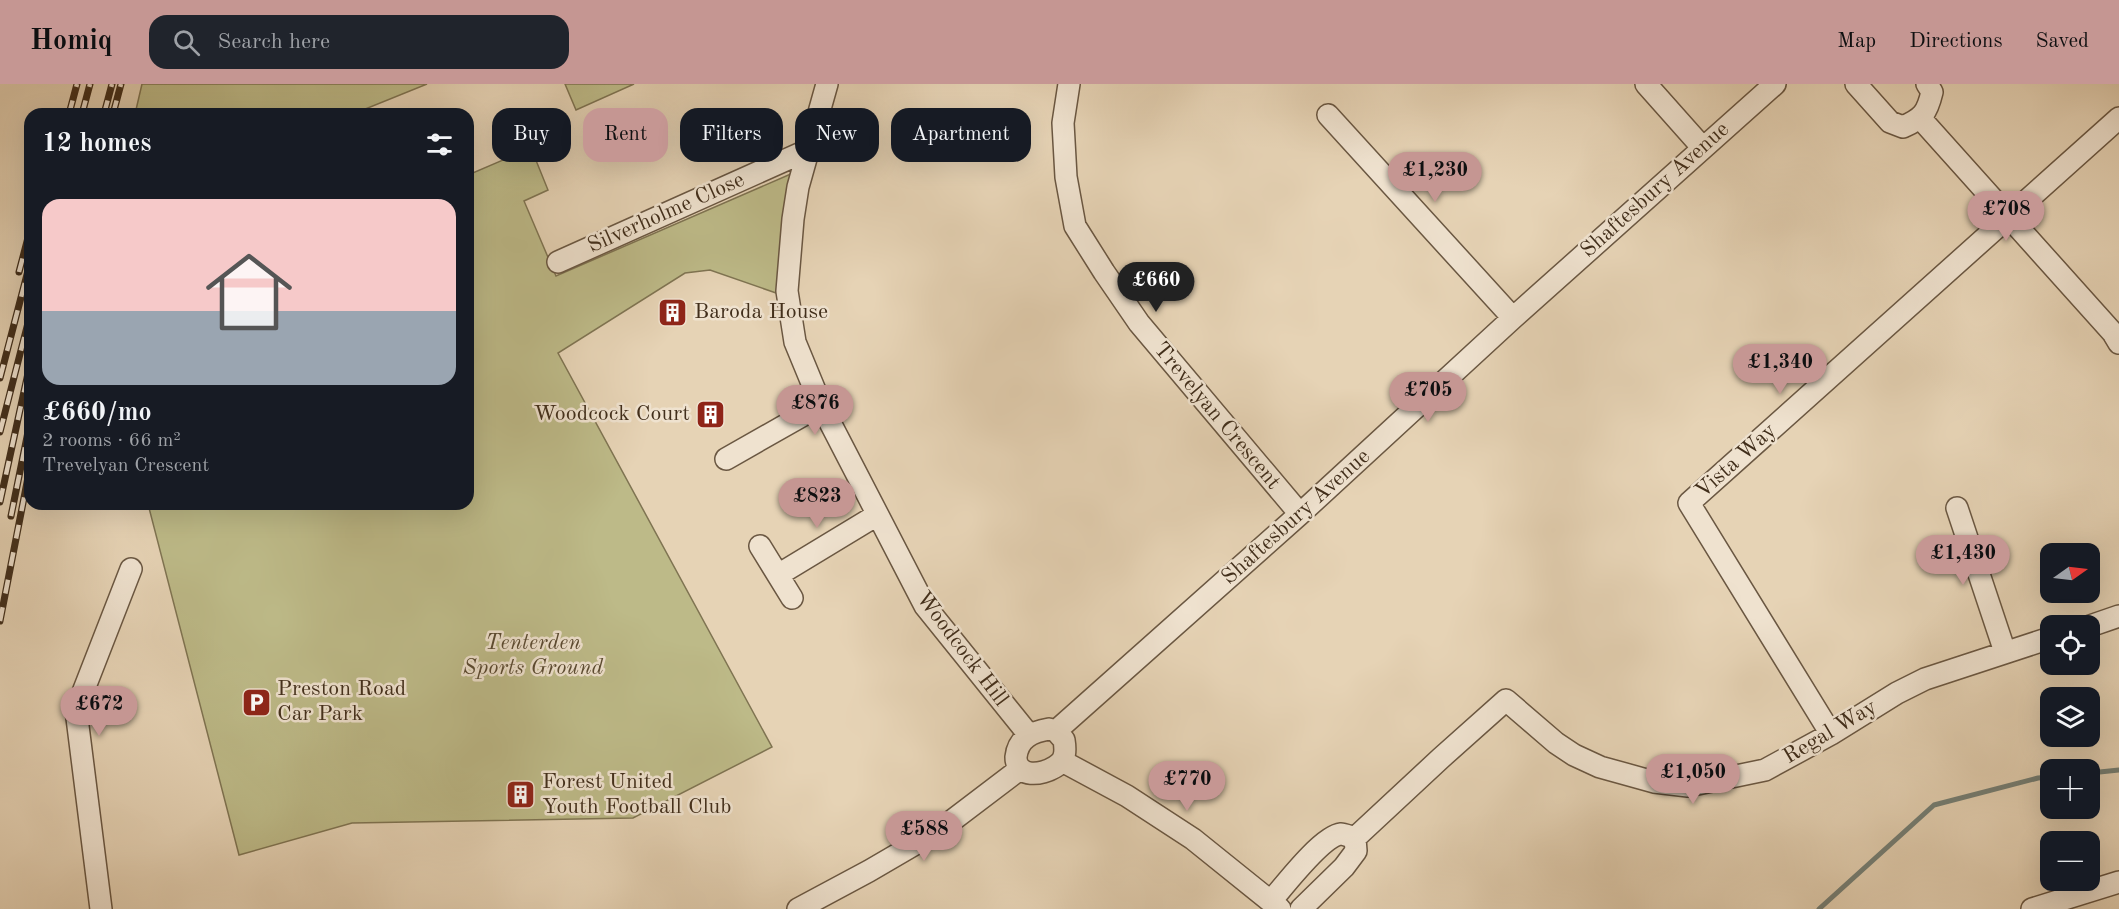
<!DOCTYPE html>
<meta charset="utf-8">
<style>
:root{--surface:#171b24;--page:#20242c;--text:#f1f3f6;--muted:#9ea1a6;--line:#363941;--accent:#c59692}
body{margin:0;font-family:"Old Standard TT",serif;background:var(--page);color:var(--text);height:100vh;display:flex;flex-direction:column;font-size:22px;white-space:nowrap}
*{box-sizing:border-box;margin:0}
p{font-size:20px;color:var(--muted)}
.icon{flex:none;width:33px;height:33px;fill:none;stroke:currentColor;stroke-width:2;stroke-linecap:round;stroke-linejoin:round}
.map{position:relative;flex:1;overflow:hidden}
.side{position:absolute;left:24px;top:24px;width:450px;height:402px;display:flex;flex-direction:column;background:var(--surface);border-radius:18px;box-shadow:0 6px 24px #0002}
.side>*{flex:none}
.hud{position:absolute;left:492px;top:24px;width:570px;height:54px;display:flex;gap:12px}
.needle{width:39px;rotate:76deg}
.controls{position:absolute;left:2040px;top:459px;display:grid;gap:12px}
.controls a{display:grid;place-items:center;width:60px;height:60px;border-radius:12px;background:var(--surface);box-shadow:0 6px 24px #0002;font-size:30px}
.price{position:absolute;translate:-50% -51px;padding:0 14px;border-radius:21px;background:var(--accent);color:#111;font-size:20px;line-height:39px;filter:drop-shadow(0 2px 3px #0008)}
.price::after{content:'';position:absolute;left:50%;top:36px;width:18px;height:14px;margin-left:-9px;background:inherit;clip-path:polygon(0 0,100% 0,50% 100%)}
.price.active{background:#222;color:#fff}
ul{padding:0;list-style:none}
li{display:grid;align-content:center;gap:12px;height:318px;padding:0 18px}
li+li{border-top:2px solid var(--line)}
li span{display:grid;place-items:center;height:186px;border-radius:18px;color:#555}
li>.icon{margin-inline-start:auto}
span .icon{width:108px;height:108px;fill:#fffc;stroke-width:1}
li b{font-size:26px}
h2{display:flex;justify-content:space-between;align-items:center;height:72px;padding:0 18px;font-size:26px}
.tag{padding:0 21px;border-radius:18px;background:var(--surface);box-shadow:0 6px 24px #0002;font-size:21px;line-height:54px}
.tag.active{background:var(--accent);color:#111}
header{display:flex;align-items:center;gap:36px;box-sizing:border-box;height:84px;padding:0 30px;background:var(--accent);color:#111}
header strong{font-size:28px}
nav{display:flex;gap:33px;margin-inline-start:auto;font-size:21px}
.search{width:420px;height:54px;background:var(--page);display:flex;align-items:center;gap:15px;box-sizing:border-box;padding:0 21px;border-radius:18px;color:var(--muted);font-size:22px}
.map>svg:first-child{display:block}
</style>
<header>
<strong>Homiq</strong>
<div class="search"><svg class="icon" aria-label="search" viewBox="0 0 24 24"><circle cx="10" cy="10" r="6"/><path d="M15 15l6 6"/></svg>Search here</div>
<nav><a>Map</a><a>Directions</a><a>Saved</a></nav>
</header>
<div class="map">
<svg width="2119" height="825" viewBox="0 0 2119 825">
<rect width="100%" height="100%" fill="#e6d3b5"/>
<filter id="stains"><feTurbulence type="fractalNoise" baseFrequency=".00333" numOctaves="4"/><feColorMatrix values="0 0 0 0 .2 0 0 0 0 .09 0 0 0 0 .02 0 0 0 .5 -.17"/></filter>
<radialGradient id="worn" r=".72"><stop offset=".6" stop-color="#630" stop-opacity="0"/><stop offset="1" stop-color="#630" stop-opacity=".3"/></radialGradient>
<path fill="#bdba88" stroke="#7f7452" stroke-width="1.5" d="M 142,0 L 427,0 L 353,30 L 135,30 Z
M 565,0 L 634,0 L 576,26 Z
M 531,64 L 548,106 L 524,117 L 556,192 L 793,89 L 776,209 L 710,186 L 685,189 L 558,269 L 772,663 L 633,734 L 352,739 L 239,771 L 148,420 L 468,420 L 468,91 Z"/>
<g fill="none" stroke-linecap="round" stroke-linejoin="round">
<path stroke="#758077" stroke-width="5" d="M 2090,689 L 2119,686
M 1819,825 L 1934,721 L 2038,694 L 2050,693"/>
<defs>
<path id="minor" d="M 827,0 L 798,103 L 793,135 L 787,207 L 795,258 L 821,321 L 925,522 L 1029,651
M 1069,0 L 1063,39 L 1066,93 L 1075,142 L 1104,188 L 1139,239 L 1300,430
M 1646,0 L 1702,63
M 1856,0 L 1890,38 L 1903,43 C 1923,34 1927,29 1932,8 L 1927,0
M 1328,31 L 1513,234
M 1921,35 L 2113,249 L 2119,259
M 558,178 L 808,66
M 726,375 L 821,321
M 1957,424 L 2005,568
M 760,462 L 792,514
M 778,491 L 877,431
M 2090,542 L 2119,532
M 1049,645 L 1056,647 L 1064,656 C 1065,662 1066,669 1063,675 C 1057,686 1031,695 1021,685 C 1017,682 1016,678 1016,673 C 1018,654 1032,648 1049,645 Z
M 1056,647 L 1300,430 L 1513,234 L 1775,0
M 1831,650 L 1689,419 L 2119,34
M 1062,677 L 1127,712 L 1193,755 L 1280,825
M 1355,754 L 1441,674 L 1506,616 L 1556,659 L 1574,671 L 1600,683 L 1654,698 L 1688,702 L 1765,686 L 1831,650 L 1897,609 L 1925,595 L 2050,554
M 1271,817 C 1284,802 1322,752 1341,750 C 1344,750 1351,753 1355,754 L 1356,767 L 1344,783 L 1301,825
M 101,825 L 76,626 L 131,485
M 798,825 L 869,787 L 941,745 L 1020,685
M 2032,825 L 2119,798"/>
</defs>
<use href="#minor" stroke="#6a5742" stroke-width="24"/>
<use href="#minor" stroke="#efe2cf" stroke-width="21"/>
<defs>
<path id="rail" d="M 69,30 L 77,0
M 82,30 L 90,0
M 104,30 L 112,0
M 113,30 L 121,0
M 19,188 L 30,146
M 0,294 L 30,179
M 0,348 L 30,231
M 0,418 L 30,280
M 11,432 L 30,338
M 0,537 L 30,383"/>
</defs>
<use href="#rail" stroke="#412e1b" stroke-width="7"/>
<use href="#rail" stroke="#efe2cf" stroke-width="4.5" stroke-dasharray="14" stroke-linecap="butt"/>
</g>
<defs>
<symbol id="building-square" viewBox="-11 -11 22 22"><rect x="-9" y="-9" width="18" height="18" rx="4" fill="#8f2418" stroke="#efe2cf"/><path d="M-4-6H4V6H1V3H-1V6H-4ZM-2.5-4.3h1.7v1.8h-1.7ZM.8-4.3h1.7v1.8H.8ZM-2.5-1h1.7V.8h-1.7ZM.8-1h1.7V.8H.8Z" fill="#fff"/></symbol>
<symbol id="parking-square" viewBox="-11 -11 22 22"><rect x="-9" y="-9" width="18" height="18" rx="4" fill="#8f2418" stroke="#efe2cf"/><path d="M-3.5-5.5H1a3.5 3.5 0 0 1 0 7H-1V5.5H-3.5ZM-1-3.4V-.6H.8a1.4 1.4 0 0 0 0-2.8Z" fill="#fff"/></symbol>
</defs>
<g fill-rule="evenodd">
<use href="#building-square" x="656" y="212" width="33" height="33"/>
<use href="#building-square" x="694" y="314" width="33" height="33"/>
<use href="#parking-square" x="240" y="602" width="33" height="33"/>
<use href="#building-square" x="504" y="694" width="33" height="33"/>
</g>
<g text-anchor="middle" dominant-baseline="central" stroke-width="5" stroke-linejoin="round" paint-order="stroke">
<g font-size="22" fill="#412e1b" stroke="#efe2cf">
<text transform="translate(1655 106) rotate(-42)">Shaftesbury Avenue</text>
<text transform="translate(666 129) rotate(-24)">Silverholme Close</text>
<text transform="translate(1217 332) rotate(50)">Trevelyan Crescent</text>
<text transform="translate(1736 377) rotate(-42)">Vista Way</text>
<text transform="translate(1296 433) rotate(-42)">Shaftesbury Avenue</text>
<text transform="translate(962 565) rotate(53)">Woodcock Hill</text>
<text transform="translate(1830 648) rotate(-31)">Regal Way</text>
</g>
<g font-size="22" fill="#412e1b" stroke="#efe2cf" text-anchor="start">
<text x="694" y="228">Baroda House</text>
<text x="690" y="330" text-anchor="end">Woodcock Court</text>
<text x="277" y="605">Preston Road<tspan x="277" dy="25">Car Park</tspan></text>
<text x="542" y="698">Forest United<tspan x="542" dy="25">Youth Football Club</tspan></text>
</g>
<g font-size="22" font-style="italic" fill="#5a4a31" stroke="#efe2cf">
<text x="533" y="559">Tenterden<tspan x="533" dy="25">Sports Ground</tspan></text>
</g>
</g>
<rect width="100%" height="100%" filter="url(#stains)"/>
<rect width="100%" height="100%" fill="url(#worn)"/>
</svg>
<div class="controls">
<a><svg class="needle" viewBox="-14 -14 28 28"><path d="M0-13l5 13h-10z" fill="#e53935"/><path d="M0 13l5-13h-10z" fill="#9ea1a6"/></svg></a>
<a><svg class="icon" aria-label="locate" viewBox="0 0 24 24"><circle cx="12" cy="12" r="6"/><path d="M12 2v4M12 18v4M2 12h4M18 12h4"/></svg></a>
<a><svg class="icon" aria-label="layers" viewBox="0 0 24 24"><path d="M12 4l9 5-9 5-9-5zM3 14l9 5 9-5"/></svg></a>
<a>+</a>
<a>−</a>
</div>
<b class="price" style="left:1435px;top:119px">£1,230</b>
<b class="price" style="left:2006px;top:158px">£708</b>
<b class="price active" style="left:1156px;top:229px">£660</b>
<b class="price" style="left:1780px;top:311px">£1,340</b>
<b class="price" style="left:1428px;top:339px">£705</b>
<b class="price" style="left:815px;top:352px">£876</b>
<b class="price" style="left:817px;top:445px">£823</b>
<b class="price" style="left:1963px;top:502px">£1,430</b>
<b class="price" style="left:99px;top:653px">£672</b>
<b class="price" style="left:1693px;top:721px">£1,050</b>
<b class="price" style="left:1187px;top:728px">£770</b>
<b class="price" style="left:924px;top:778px">£588</b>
<div class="hud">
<a class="tag">Buy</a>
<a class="tag active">Rent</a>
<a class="tag">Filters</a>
<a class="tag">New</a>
<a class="tag">Apartment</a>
</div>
<section class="side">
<h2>12 homes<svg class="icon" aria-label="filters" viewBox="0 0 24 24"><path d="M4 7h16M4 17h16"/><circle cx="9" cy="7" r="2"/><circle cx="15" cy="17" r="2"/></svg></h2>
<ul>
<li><span style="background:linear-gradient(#f6c9c9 60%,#9aa5b1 0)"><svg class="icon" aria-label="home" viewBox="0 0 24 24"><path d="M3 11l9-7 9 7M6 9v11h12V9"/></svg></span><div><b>£660/mo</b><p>2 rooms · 66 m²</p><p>Trevelyan Crescent</p></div></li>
</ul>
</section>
</div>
